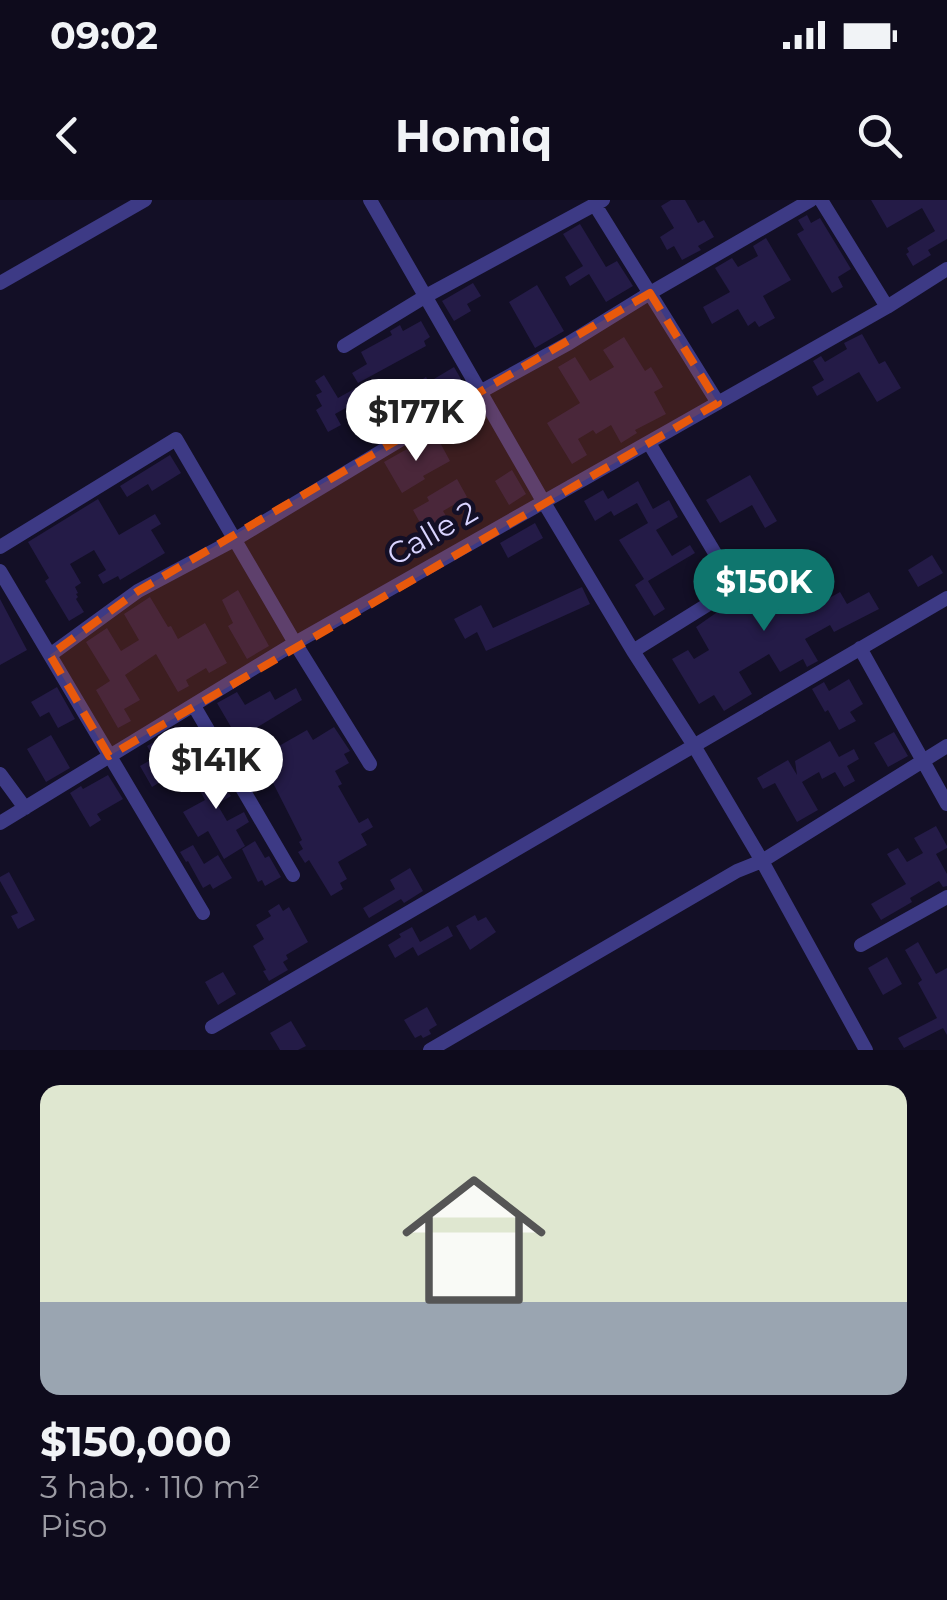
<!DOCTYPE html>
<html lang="es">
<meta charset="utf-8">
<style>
:root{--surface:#0e0b1c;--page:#1c1929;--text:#f1f3f6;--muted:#9b9ba3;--accent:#0f766e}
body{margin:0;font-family:Montserrat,sans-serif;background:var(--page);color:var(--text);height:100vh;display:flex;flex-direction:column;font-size:38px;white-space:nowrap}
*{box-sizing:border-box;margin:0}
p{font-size:32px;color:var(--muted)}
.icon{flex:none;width:55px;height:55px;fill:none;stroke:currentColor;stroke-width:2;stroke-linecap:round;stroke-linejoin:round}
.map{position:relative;height:850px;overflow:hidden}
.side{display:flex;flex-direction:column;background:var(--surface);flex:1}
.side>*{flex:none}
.price{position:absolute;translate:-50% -85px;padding:0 22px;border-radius:35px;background:#fff;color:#222;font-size:32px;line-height:65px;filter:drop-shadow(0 2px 5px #0008)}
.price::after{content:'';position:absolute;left:50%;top:60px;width:30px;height:22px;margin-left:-15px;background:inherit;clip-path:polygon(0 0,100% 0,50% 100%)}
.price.on{background:var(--accent);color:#fff}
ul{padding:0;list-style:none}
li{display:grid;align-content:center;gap:20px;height:530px;padding:0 40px}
li span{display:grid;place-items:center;height:310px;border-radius:20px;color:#555}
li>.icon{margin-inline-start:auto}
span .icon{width:180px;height:180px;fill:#fffc;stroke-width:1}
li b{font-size:42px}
.status{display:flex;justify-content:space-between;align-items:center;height:70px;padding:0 50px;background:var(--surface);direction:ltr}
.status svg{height:28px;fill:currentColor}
header{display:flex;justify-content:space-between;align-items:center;height:130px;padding:0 40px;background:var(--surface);font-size:45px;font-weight:700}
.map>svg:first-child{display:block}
</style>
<div class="status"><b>09:02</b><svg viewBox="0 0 49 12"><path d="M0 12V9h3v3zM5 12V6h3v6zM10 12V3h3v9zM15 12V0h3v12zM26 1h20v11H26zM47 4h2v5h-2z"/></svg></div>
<header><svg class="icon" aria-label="back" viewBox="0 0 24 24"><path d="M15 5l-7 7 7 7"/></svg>Homiq<svg class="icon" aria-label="search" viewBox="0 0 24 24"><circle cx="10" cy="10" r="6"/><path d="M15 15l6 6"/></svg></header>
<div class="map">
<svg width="947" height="850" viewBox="0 0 947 850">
<rect width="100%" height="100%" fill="#130f26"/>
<path fill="#241b47" d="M 671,0 L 685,0 L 698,23 L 704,20 L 714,37 L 698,46 L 701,50 L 682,60 L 674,46 L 667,50 L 660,37 L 674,28 L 661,6 Z
M 871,0 L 947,0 L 947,39 L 928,50 L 931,55 L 913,66 L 906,54 L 909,52 L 907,48 L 935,31 L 922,8 L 887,28 Z
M 807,15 L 811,23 L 820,18 L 851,69 L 838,77 L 843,87 L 832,93 L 797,34 L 804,30 L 798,20 Z
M 580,24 L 606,67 L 617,61 L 633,86 L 606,102 L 589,74 L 570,86 L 565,77 L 583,66 L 563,34 Z
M 766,38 L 791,80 L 763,96 L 775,118 L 759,127 L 755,121 L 748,126 L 738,109 L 712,124 L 703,107 L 730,92 L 715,68 L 732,58 L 738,67 L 758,56 L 753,46 Z
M 473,83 L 481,96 L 467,104 L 471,111 L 454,121 L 442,101 Z
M 537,85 L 564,131 L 535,148 L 509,102 Z
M 421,121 L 430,137 L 424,141 L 426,146 L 358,183 L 352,173 L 367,164 L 361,152 L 392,135 L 390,131 L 400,125 L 403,131 Z
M 862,134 L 879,164 L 885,161 L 901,188 L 877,202 L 859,172 L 817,196 L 812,187 L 824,180 L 813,161 L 821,156 L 825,162 L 847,149 L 844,143 Z
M 624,137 L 645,171 L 651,167 L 663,187 L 654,192 L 666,214 L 635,230 L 637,233 L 621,243 L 611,225 L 596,234 L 593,230 L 578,239 L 587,255 L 572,264 L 547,223 L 580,203 L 558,167 L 575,157 L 590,181 L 614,167 L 603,150 Z
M 454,167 L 465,186 L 445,199 L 443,195 L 417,210 L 420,215 L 382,239 L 360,200 L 335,214 L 341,225 L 328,232 L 316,210 L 322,206 L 316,195 L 322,192 L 315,181 L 324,175 L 338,198 L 363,184 L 371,198 L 376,195 L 382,205 L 426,177 L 429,182 Z
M 437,237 L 450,261 L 423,276 L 425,279 L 402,293 L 384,262 L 407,249 L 410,253 Z
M 170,255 L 181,273 L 152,291 L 148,284 L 127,297 L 120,286 Z
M 512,270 L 526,294 L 509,305 L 495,281 Z
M 750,275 L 777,321 L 765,328 L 752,305 L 720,323 L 706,300 Z
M 457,279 L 467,297 L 443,311 L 451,324 L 428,337 L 413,310 L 429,301 L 427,297 Z
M 638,281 L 653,309 L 669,300 L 678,317 L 656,330 L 672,356 L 690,345 L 695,353 L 648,381 L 665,409 L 654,416 L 635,385 L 644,379 L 619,340 L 648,323 L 637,303 L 614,316 L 611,311 L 595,321 L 584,301 L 603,290 L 608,299 Z
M 98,299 L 119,335 L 155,314 L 161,324 L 151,330 L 165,353 L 120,380 L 118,376 L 103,384 L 98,375 L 106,370 L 94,350 L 70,364 L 81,383 L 75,387 L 78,393 L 76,394 L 78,397 L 76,399 L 84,412 L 69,421 L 45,381 L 49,378 L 28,342 Z
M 535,323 L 543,338 L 508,358 L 500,343 Z
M 932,355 L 943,373 L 918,387 L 908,370 Z
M 814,361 L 822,374 L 803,384 L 815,406 L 840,392 L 847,404 L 869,392 L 879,409 L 834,432 L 830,425 L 805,439 L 818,461 L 807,467 L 803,459 L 780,472 L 769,454 L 739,472 L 752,494 L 724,511 L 714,495 L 699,504 L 672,459 L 688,450 L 694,459 L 709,450 L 696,427 L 740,396 L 738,392 L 748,386 L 749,389 L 765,380 L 766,383 L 793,367 L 796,372 Z
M 582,387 L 590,404 L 486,451 L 477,432 L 465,439 L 454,419 L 481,405 L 493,428 Z
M 238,390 L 269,446 L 247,459 L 228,426 L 233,423 L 222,400 Z
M 150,397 L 168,427 L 171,426 L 178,439 L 205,423 L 227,463 L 209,473 L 206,468 L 186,480 L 189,486 L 178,492 L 156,454 L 125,475 L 140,500 L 124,509 L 131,521 L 118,528 L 96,490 L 110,481 L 86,442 L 107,428 L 121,451 L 139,440 L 124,414 Z
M 0,399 L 27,450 L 0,465 Z
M 849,479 L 863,504 L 850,512 L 856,521 L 839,530 L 828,510 L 825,512 L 812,489 L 824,482 L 829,491 Z
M 57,487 L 75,519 L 58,528 L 49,512 L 40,517 L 31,502 Z
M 296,488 L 302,500 L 238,539 L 217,503 L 237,492 L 245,505 L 270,491 L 275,500 Z
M 334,527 L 350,551 L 344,554 L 349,563 L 335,571 L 342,584 L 338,586 L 359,623 L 368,618 L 373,627 L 361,634 L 367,645 L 338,662 L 347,679 L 340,683 L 343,689 L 331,696 L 309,660 L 305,663 L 298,652 L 303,649 L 299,642 L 302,640 L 271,579 L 254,588 L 248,577 L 264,568 L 255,552 L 268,544 L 272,550 L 307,530 L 313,540 Z
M 894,532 L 908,556 L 888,567 L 874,543 Z
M 51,535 L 70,568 L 46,582 L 27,549 Z
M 156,541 L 175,573 L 152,587 L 140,566 L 154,558 L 147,546 Z
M 830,541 L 839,557 L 854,549 L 859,559 L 847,566 L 855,581 L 844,587 L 835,572 L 822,579 L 819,572 L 802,582 L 818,610 L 797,622 L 775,583 L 763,589 L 757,578 L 788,560 L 797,575 L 795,561 Z
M 211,558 L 229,587 L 226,589 L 231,596 L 217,604 L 227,621 L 244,612 L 249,622 L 236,630 L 245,646 L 224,659 L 208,631 L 198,637 L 183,612 L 205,600 L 198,587 L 206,582 L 197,566 Z
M 108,575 L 123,599 L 97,614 L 101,620 L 90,627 L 70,593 L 81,586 L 83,589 Z
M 936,626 L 947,646 L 947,648 L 936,654 L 947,674 L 947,686 L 943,687 L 939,681 L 910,698 L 912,702 L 881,720 L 871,704 L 906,684 L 887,654 L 898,648 L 907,662 L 923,653 L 914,638 Z
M 255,641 L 265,658 L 269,656 L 281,677 L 265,686 L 262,680 L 258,682 L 242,649 Z
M 193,645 L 204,664 L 218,655 L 232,678 L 213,689 L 210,684 L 203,688 L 188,661 L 186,662 L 180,652 Z
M 410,668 L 423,691 L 404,703 L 401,699 L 369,718 L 363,708 L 395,689 L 390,680 Z
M 9,672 L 35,720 L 18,729 L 11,716 L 18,713 L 0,681 L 0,677 Z
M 279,704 L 283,711 L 289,707 L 308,742 L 286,755 L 288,759 L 283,762 L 288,770 L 269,781 L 263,771 L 266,770 L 253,746 L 264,739 L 256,725 L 271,716 L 268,711 Z
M 475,715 L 478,721 L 486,717 L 496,732 L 470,750 L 456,726 Z
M 448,726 L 453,736 L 418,756 L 413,747 L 395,758 L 388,745 L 401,737 L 399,734 L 412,727 L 420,742 Z
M 918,742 L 936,774 L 947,768 L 947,835 L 943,828 L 904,848 L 898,838 L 937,818 L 918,783 L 922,780 L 905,750 Z
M 887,757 L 902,784 L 883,795 L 868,768 Z
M 223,772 L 236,794 L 218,805 L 205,782 Z
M 427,807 L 437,825 L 429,830 L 431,834 L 423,838 L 421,835 L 415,838 L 404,820 Z
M 291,821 L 306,846 L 298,850 L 280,850 L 270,833 Z"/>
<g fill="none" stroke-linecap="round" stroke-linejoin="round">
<path stroke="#3d3a85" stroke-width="14" d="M 370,0 L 543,301 L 633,451 L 693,544 L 762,661 L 866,850
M 821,0 L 887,107
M 595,5 L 718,203
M 0,83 L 145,0
M 344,146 L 426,96 L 603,0
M 0,347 L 176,239 L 295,443 L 370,564
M 0,371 L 203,713
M 860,448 L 947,604
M 633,451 L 723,395 L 728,386 L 728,375 L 649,243
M 50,455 L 138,391 L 234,340 L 480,192 L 569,143 L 650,93 L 811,0
M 194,506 L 293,675
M 0,574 L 25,608
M 0,623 L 295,443 L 887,107 L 947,69
M 861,745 L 947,697
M 212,827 L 947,398
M 430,850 L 737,671 L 762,661 L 947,546"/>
</g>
<path fill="#e8590c" fill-opacity="0.2" stroke="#e8590c" stroke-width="8" stroke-dasharray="20 12" stroke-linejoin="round" d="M 650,93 L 718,203 L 109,556 L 50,455 L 138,391 Z"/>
<g text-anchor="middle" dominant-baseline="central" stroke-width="9" stroke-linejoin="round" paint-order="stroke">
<g font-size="30" fill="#d9d4ff" stroke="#130f26">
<text transform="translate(432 333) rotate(-30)">Calle 2</text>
</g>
</g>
</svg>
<b class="price" style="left:416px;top:264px">$177K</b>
<b class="price on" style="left:764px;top:434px">$150K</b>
<b class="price" style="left:216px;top:612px">$141K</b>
</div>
<section class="side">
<ul>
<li><span style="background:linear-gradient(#dfe7d0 70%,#9aa5b1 0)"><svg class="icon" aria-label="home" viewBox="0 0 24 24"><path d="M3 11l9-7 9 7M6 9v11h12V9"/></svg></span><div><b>$150,000</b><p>3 hab. · 110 m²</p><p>Piso</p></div></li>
</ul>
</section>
